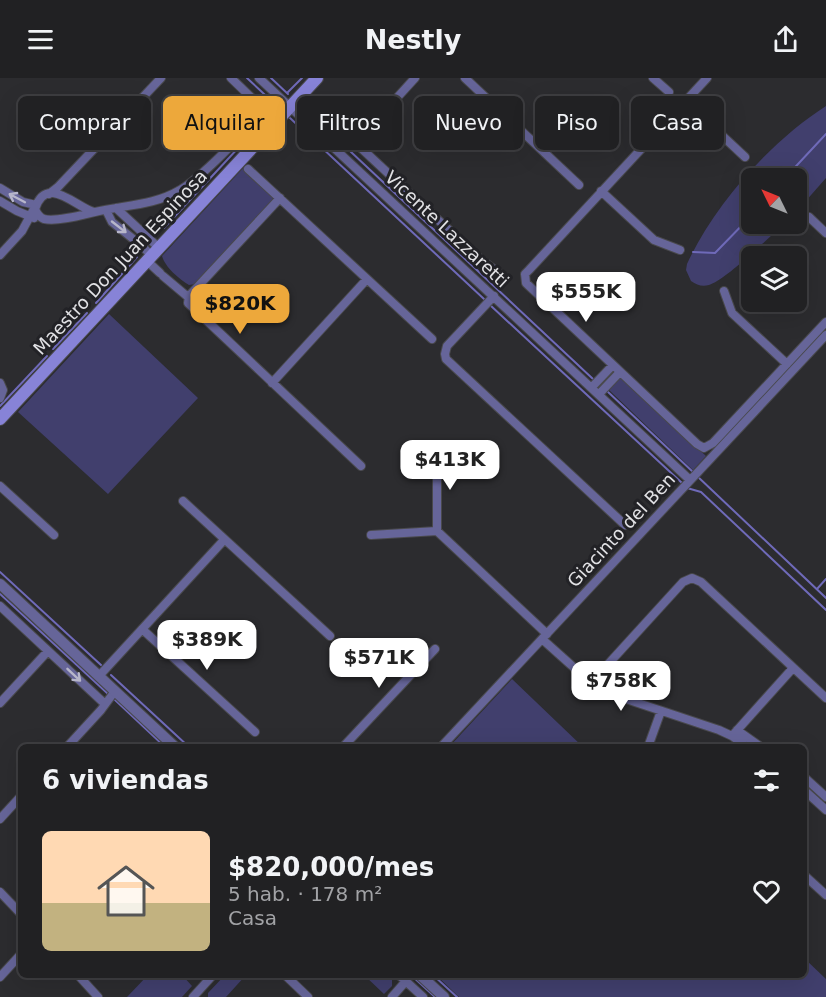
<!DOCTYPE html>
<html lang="es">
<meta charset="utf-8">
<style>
:root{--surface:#212123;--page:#29292b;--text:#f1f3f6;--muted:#a2a3a6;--line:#3e3e41;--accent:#eda83b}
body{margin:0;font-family:"DejaVu Sans",sans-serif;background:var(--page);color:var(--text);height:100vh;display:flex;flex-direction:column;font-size:22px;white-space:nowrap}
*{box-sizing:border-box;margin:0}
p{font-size:20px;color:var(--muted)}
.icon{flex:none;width:33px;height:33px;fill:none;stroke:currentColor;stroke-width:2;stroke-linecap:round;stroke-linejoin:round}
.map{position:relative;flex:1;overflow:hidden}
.drawer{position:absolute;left:18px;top:666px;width:789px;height:234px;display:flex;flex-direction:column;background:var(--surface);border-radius:9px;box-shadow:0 6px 24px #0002,0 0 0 2px var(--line)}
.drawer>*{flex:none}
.banner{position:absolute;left:18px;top:18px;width:790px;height:54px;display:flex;gap:12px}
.needle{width:39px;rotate:313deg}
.fabs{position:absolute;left:741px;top:90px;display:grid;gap:12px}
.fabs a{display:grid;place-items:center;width:66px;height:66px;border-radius:9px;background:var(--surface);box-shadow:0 6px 24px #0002,0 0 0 2px var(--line);font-size:30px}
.price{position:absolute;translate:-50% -51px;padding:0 14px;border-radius:12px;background:#fff;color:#222;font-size:20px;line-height:39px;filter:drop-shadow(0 2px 3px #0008)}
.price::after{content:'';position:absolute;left:50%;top:36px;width:18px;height:14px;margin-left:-9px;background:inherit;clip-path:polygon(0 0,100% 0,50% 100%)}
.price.on{background:var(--accent);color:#111}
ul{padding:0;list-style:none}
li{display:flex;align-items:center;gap:18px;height:150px;padding:0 24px}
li+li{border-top:2px solid var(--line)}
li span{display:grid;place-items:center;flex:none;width:168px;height:120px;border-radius:9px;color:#555}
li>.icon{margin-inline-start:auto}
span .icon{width:72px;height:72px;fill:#fffc;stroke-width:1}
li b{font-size:26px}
h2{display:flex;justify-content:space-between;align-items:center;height:72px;padding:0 24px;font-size:26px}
.tag{padding:0 21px;border-radius:9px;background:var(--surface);box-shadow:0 6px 24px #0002,0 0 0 2px var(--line);font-size:21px;line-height:54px}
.tag.on{background:var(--accent);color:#111}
header{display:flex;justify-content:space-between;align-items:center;height:78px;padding:0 24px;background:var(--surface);font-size:27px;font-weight:700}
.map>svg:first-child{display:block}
</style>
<header><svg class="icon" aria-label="menu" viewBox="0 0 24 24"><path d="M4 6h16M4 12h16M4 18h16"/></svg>Nestly<svg class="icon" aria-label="share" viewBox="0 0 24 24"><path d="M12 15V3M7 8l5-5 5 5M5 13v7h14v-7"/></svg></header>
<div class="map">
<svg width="826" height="919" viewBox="0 0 826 919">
<rect width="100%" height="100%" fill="#2c2c2f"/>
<path fill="#413f6d" d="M 826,28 L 826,100 L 797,133 L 796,100 L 752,100 L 752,146 L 784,146 C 768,160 727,201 709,207 C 702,209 697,207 691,203 L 686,192 L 687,186 C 714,127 771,63 826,28 Z
M 244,89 L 271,115 L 273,121 L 195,206 L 189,207 C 179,201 165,189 162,178 Z
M 109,236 L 198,320 L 108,416 L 18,334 Z
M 620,299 L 706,378 L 693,392 L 608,311 Z
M 512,601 L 583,669 L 449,669 Z
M 804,880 L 826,901 L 826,919 L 459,919 L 436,897 L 804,897 Z
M 148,897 L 182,897 L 192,908 L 182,919 L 127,919 Z
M 225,897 L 246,897 L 226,919 L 208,919 L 208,915 Z
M 364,897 L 387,897 L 392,901 L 392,908 L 384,916 Z"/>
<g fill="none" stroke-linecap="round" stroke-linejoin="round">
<path stroke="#6f6ab9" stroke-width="2" d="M 247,0 L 278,29
M 271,0 L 288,16
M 287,15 L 302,0
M 302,28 L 593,301
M 290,40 L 484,221
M 785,100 L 826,56
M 164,150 L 277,28
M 693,174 L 715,175 L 752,137
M 96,225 L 137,179
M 490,227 L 682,405
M 53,271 L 87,235
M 607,313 L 693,394 L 695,392
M 0,328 L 47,278
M 697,398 L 826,520
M 687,410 L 701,414 L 826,532
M 0,494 L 101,587
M 817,511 L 826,501
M 0,516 L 107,615
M 111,597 L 189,669
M 114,621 L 165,669
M 411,897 L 435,919
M 433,897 L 457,919"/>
<defs>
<path id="minor" d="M 259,0 L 690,402
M 415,0 L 363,57 L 360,65 L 361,70 L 480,181 L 499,195
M 465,0 L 579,107
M 653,0 L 669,14
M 707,0 L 529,192 L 525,196 L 526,205 L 697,366 L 704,370 L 713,365 L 826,244
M 685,23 L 745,79
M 248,91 L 432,261
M 0,110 L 23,124 L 36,127 L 22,153 L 0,177
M 601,113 L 654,162 L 680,172
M 49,116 L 58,109 L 161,0
M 280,120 L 189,218 L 188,225 L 361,388
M 0,123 L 17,133 L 34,140
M 116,130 L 158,169
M 106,132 L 112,144 L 137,164
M 94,134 C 77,130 46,95 35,131 C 37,136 39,139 44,141 C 57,144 82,137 95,134 C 123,127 153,128 180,112 C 198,102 249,52 259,35 L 257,25 L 231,0
M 809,139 L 826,155
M 139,165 L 151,177
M 146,182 L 160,195
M 163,198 L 188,219
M 724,213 L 732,235 L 787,286
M 494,218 L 447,268 L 445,276 L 446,281 L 625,447
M 0,305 L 3,312 L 0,320
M 272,305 L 367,201
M 592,309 L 613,287
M 600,315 L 620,294
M 433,378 L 437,393 L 437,453 L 547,556
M 0,408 L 54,457
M 183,423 L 330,558
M 371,457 L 437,453
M 0,528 L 105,626
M 142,551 L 255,654
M 542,561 L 599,612 L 719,652 L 732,658 L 747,669
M 99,598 L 224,462
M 590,606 L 683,504 L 692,500 L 701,504 L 826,620
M 0,625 L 48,573
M 737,652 L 761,669
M 732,658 L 793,590
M 67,669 L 101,632 L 115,613
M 343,669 L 435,571
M 441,669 L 826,257
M 648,669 L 661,633
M 804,699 L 826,719
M 804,712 L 826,732
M 0,741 L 21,718
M 804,797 L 826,817
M 0,814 L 21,836
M 78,897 L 98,919
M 285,897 L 308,919
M 399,897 L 423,919
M 0,899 L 21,876
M 193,919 L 213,897
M 392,919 L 406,903"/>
<path id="tertiary" d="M 0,506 L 175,669
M 420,897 L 444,919"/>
<path id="secondary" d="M 0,341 L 317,0"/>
</defs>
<use href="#minor" stroke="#49494c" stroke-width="10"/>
<use href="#tertiary" stroke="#49494c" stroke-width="12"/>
<use href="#secondary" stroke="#49494c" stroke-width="14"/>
<use href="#minor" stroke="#666599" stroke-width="8"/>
<use href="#tertiary" stroke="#666599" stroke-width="10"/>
<use href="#secondary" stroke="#8783d7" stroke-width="12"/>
</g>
<defs><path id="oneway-shaft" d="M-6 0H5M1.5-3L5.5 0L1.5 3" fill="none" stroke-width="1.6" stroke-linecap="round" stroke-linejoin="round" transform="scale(1.5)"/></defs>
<g stroke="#b7b6ca">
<use href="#oneway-shaft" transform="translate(17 120) rotate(-152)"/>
<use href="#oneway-shaft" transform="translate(119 149) rotate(38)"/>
<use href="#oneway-shaft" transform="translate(74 597) rotate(43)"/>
</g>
<g text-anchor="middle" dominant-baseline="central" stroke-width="6" stroke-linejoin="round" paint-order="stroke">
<g font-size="18" fill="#e2e2e5" stroke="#222226">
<text transform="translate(447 151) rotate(43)">Vicente Lazzaretti</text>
<text transform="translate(120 184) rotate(-47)">Maestro Don Juan Espinosa</text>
<text transform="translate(621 452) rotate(-47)">Giacinto del Ben</text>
</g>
</g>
</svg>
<div class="fabs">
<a><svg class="needle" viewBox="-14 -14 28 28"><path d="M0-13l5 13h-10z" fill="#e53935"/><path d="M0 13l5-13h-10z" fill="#a2a3a6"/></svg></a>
<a><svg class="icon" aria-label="layers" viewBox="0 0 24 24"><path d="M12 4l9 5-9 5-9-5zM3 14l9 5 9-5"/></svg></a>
</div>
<b class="price" style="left:586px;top:245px">$555K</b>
<b class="price on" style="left:240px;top:257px">$820K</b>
<b class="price" style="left:450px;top:413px">$413K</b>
<b class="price" style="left:207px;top:593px">$389K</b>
<b class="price" style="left:379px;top:611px">$571K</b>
<b class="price" style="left:621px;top:634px">$758K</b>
<div class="banner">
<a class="tag">Comprar</a>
<a class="tag on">Alquilar</a>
<a class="tag">Filtros</a>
<a class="tag">Nuevo</a>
<a class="tag">Piso</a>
<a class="tag">Casa</a>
</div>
<section class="drawer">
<h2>6 viviendas<svg class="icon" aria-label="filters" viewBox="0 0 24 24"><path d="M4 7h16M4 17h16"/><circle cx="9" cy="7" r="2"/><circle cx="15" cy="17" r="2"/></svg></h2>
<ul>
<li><span style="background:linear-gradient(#ffd9b3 60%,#c2b280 0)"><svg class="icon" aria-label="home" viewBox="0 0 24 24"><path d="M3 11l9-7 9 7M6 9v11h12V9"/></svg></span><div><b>$820,000/mes</b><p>5 hab. · 178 m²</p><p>Casa</p></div><svg class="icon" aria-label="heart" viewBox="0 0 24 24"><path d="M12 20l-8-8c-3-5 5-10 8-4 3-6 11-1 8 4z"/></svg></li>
</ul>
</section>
</div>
